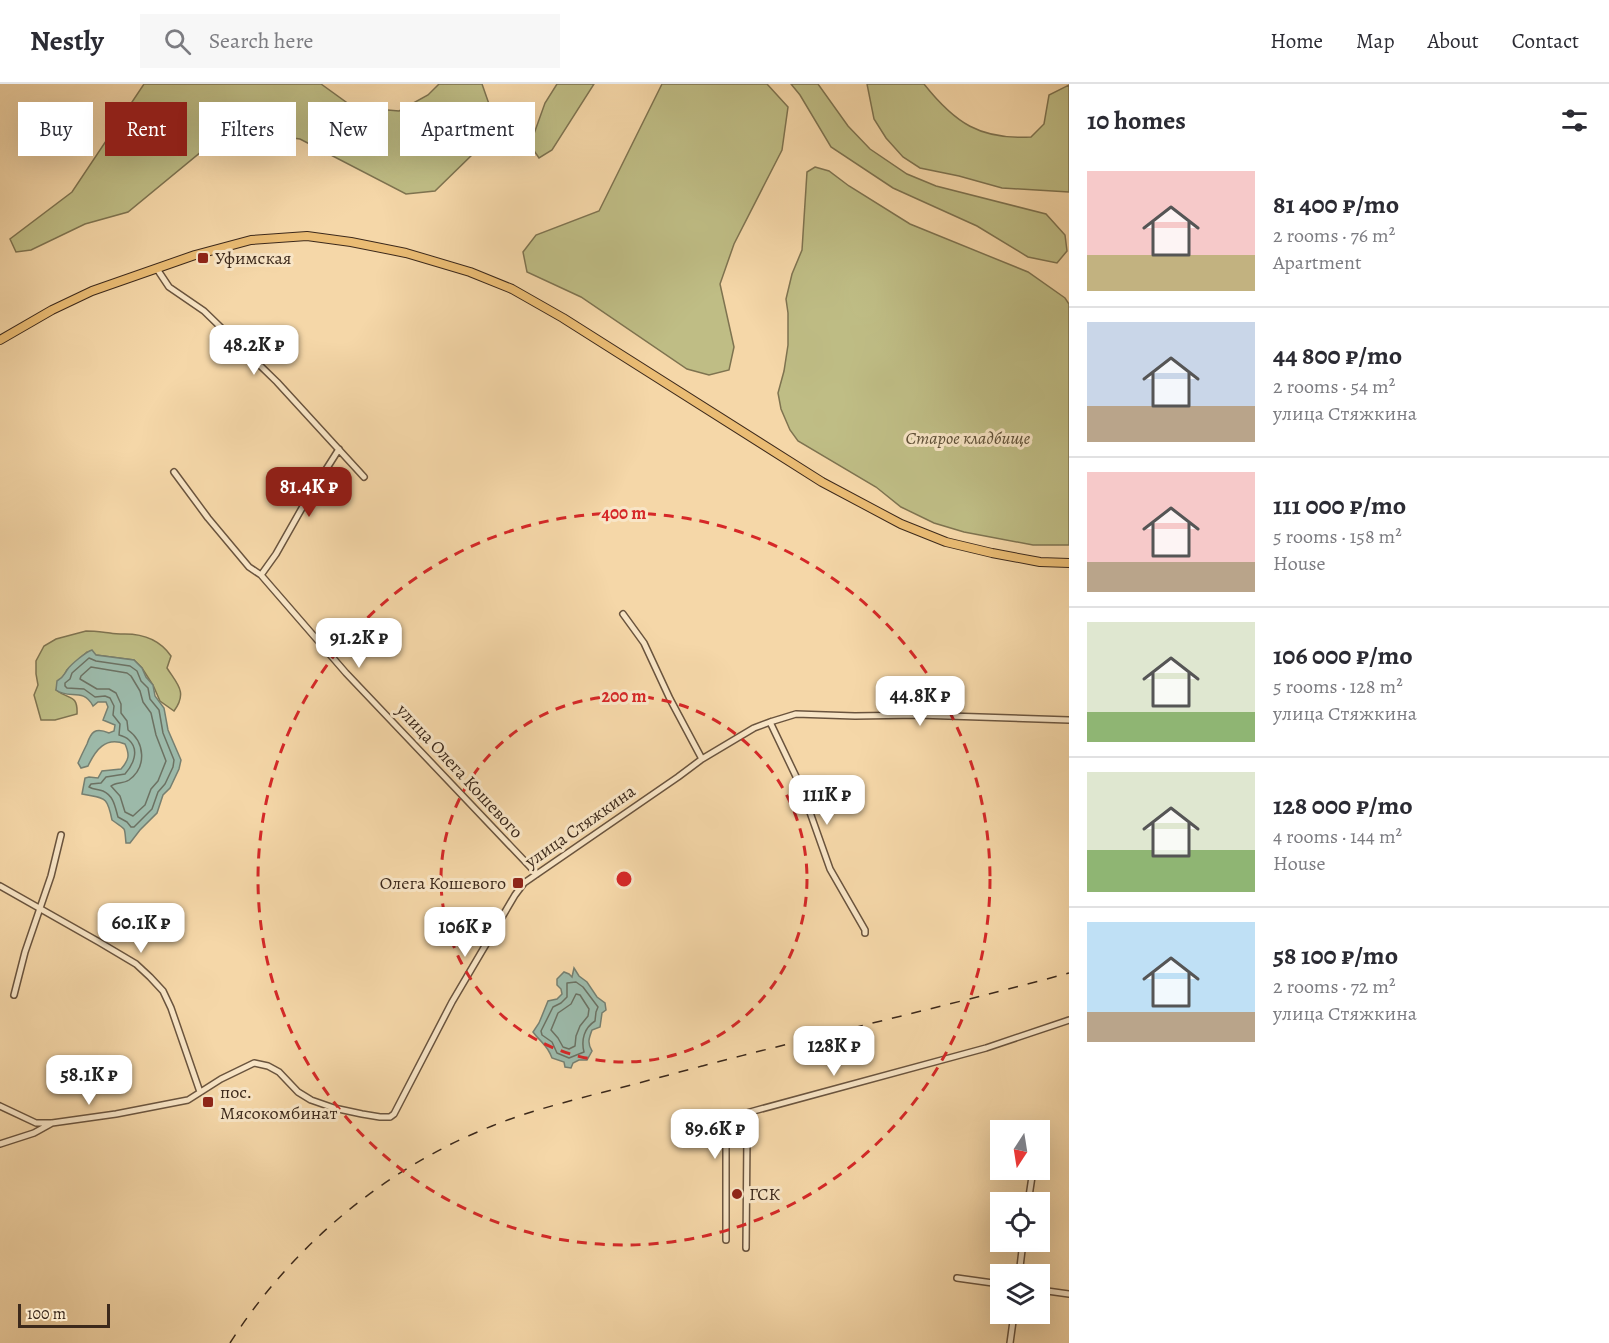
<!DOCTYPE html>
<meta charset="utf-8">
<style>
:root{--surface:#fff;--page:#f7f7f7;--text:#2b2b33;--muted:#7c7c81;--line:#e1e1e2;--accent:#8f2418}
body{margin:0;font-family:Alegreya,serif;background:var(--page);color:var(--text);height:100vh;display:flex;flex-direction:column;font-size:22px;white-space:nowrap}
*{box-sizing:border-box;margin:0}
p{font-size:20px;color:var(--muted)}
.icon{flex:none;width:33px;height:33px;fill:none;stroke:currentColor;stroke-width:2;stroke-linecap:round;stroke-linejoin:round}
.map{position:relative;flex:1;overflow:hidden}
.details{display:flex;flex-direction:column;background:var(--surface);width:540px}
.details>*{flex:none}
.top-card{position:absolute;left:18px;top:18px;width:570px;height:54px;display:flex;gap:12px}
.needle{width:39px;rotate:192deg}
.tools{position:absolute;left:990px;top:1036px;display:grid;gap:12px}
.tools a{display:grid;place-items:center;width:60px;height:60px;border-radius:0px;background:var(--surface);box-shadow:0 6px 24px #0002;font-size:30px}
.scale{position:absolute;left:18px;bottom:15px;width:92px;box-sizing:border-box;padding-left:6px;border:3px solid #3c291b;border-top:0;font-size:16px;line-height:21px;white-space:nowrap;color:#3c291b;-webkit-text-stroke:4px #f8e5c6;paint-order:stroke}
.price{position:absolute;translate:-50% -51px;padding:0 14px;border-radius:12px;background:#fff;color:#222;font-size:20px;line-height:39px;filter:drop-shadow(0 2px 3px #0008)}
.price::after{content:'';position:absolute;left:50%;top:36px;width:18px;height:14px;margin-left:-9px;background:inherit;clip-path:polygon(0 0,100% 0,50% 100%)}
.price.selected{background:var(--accent);color:#fff}
ul{padding:0;list-style:none}
li{display:flex;align-items:center;gap:18px;height:150px;padding:0 18px}
li+li{border-top:2px solid var(--line)}
li span{display:grid;place-items:center;flex:none;width:168px;height:120px;border-radius:0px;color:#555}
li>.icon{margin-inline-start:auto}
span .icon{width:72px;height:72px;fill:#fffc;stroke-width:1}
li b{font-size:26px}
h2{display:flex;justify-content:space-between;align-items:center;height:72px;padding:0 18px;font-size:26px}
.pill{padding:0 21px;border-radius:0px;background:var(--surface);box-shadow:0 6px 24px #0002;font-size:21px;line-height:54px}
.pill.selected{background:var(--accent);color:#fff}
header{display:flex;align-items:center;gap:36px;box-sizing:border-box;height:84px;padding:0 30px;background:var(--surface);border-bottom:2px solid var(--line)}
header strong{font-size:28px}
nav{display:flex;gap:33px;margin-inline-start:auto;font-size:21px}
.search{width:420px;height:54px;background:var(--page);display:flex;align-items:center;gap:15px;box-sizing:border-box;padding:0 21px;border-radius:0px;color:var(--muted);font-size:22px}
main{display:flex;flex:1;min-height:0}
.map>svg:first-child{display:block}
</style>
<header>
<strong>Nestly</strong>
<div class="search"><svg class="icon" aria-label="search" viewBox="0 0 24 24"><circle cx="10" cy="10" r="6"/><path d="M15 15l6 6"/></svg>Search here</div>
<nav><a>Home</a><a>Map</a><a>About</a><a>Contact</a></nav>
</header>
<main>
<div class="map">
<svg width="1069" height="1259" viewBox="0 0 1069 1259">
<rect width="100%" height="100%" fill="#f5d7a8"/>
<filter id="stains"><feTurbulence type="fractalNoise" baseFrequency=".00333" numOctaves="4"/><feColorMatrix values="0 0 0 0 .2 0 0 0 0 .09 0 0 0 0 .02 0 0 0 .5 -.17"/></filter>
<radialGradient id="worn" r=".72"><stop offset=".6" stop-color="#630" stop-opacity="0"/><stop offset="1" stop-color="#630" stop-opacity=".3"/></radialGradient>
<path fill="#bfbd85" stroke="#7e7350" stroke-width="1.5" d="M 144,0 L 321,0 L 353,23 L 399,27 L 428,11 L 439,0 L 482,0 L 489,20 L 479,64 L 435,107 L 406,110 L 300,55 L 242,47 L 201,68 L 128,128 L 85,140 L 31,166 L 16,168 L 10,155 L 72,108 Z
M 557,0 L 594,0 L 552,66 L 539,74 L 530,61 L 545,19 Z
M 662,0 L 767,0 L 788,23 L 782,66 L 734,160 L 720,200 L 734,263 L 729,286 L 709,291 L 687,285 L 581,213 L 527,188 L 523,168 L 536,151 L 599,127 Z
M 791,0 L 818,0 L 848,42 L 870,65 L 907,90 L 936,102 L 1046,130 L 1065,151 L 1067,167 L 1057,179 L 1028,173 L 977,142 L 893,104 L 831,63 L 800,11 Z
M 867,0 L 924,0 C 955,39 980,56 1031,53 L 1044,40 L 1049,11 L 1069,1 L 1069,108 L 1002,104 L 959,92 L 920,84 L 903,73 L 886,54 L 874,35 Z
M 815,83 L 829,87 L 849,102 L 910,140 L 1028,188 L 1065,214 L 1069,220 L 1069,461 L 1033,461 L 964,448 L 934,439 L 901,423 L 876,403 L 798,357 L 790,346 L 781,325 L 778,309 L 784,287 L 788,261 L 788,229 L 786,215 L 792,190 L 802,166 L 807,88 Z
M 86,547 C 94,547 101,548 110,549 C 115,550 120,550 125,550 C 144,550 160,556 171,572 L 167,584 C 177,600 188,608 174,627 L 160,617 L 153,601 L 142,584 L 134,576 L 96,571 L 87,568 L 67,586 L 56,606 C 69,616 78,610 77,630 L 55,636 L 41,636 L 34,611 L 38,601 L 36,590 L 36,577 L 44,562 L 56,555 Z"/>
<path fill="#9cb9a9" stroke="#767f70" stroke-width="1.5" d="M 92,566 L 96,571 L 134,576 L 142,584 L 146,593 L 153,601 L 155,612 L 164,624 L 168,646 L 181,676 L 179,685 L 170,704 L 163,711 L 157,729 L 140,746 L 130,759 L 126,759 C 124,741 127,747 112,736 C 107,711 105,715 82,710 L 85,694 L 89,693 L 98,694 L 102,687 L 121,685 C 129,676 130,671 125,660 C 105,652 95,667 88,682 L 81,684 L 78,679 C 81,672 84,666 87,660 C 91,648 95,643 109,649 L 114,647 L 115,641 L 103,636 L 108,623 L 106,618 L 98,618 L 93,622 C 83,603 69,616 56,606 L 57,597 C 64,593 63,592 67,586 C 71,580 86,568 92,566 Z
M 574,884 L 579,892 L 587,898 L 597,913 L 605,919 L 606,926 L 602,929 L 600,943 L 592,946 C 589,954 587,959 592,967 L 587,976 L 579,976 L 573,979 L 571,984 L 565,983 L 564,978 L 552,974 C 547,960 541,959 533,948 L 539,939 L 548,917 L 557,915 L 562,910 L 561,905 L 557,901 L 557,895 L 564,888 L 569,890 L 572,893 Z"/>
<g fill="none" stroke-linecap="round" stroke-linejoin="round">
<path stroke="#6c7162" stroke-width="1.5" d="M 89,574 L 96,577 L 130,582 L 137,587 L 141,597 L 148,604 L 150,615 L 159,626 L 163,649 L 174,676 L 173,683 L 165,700 L 158,708 L 152,725 L 134,743 L 131,743 L 127,738 L 118,733 C 115,723 114,712 103,707 C 98,705 94,706 89,703 L 91,700 L 101,699 L 106,693 L 125,690 C 133,681 140,666 129,656 C 126,653 123,652 119,651 L 120,640 L 113,631 L 114,622 L 110,614 L 105,612 L 95,613 L 84,605 L 67,604 L 65,602 L 65,599 L 70,595 L 72,589 Z
M 91,583 L 127,589 L 131,592 L 140,607 L 143,618 L 151,629 L 156,651 L 166,677 L 158,697 L 151,705 L 145,721 L 133,732 L 125,728 L 120,712 L 111,702 C 116,698 123,700 129,696 C 147,683 145,658 128,646 L 127,637 L 121,629 L 121,620 L 116,609 L 109,605 L 97,605 L 80,595 L 81,592 Z
M 576,898 L 583,903 L 598,923 L 596,928 L 595,937 C 584,944 581,956 584,968 L 569,974 L 557,969 L 552,958 L 542,951 L 541,947 L 553,923 L 561,919 L 567,913 L 567,899 Z
M 576,910 L 580,911 L 589,925 L 588,932 L 580,942 L 576,952 L 575,962 L 569,965 L 563,963 L 558,954 L 551,946 L 558,929 L 571,920 Z"/>
<defs>
<path id="street" d="M 157,185 L 169,203 L 204,227 L 277,298 L 364,393
M 174,388 L 208,434 L 249,483 L 261,491 L 346,589 L 537,790
M 261,491 L 276,470 L 306,417 L 339,365
M 623,530 L 644,559 L 670,615 L 702,675
M 770,638 L 801,703 L 830,785 L 865,846 L 865,849
M 0,802 L 99,858 L 136,880 L 150,893 L 163,907 L 171,924 L 200,1008
M 14,911 L 25,868 L 51,792 L 61,751
M 0,1022 L 36,1039 L 51,1039
M 1038,1047 L 1039,1041
M 0,1060 L 34,1049 L 52,1039 L 116,1030 L 188,1016 L 221,995 L 254,979 L 268,982 L 279,988 L 298,1008 L 311,1016 L 334,1024 L 362,1030 L 380,1033 L 390,1033 L 394,1030 L 452,918 L 515,811 L 524,799 L 537,790 L 678,693 L 702,675 L 754,644 L 770,638 L 796,630 L 855,632 L 918,631 L 1069,636
M 1028,1119 L 1033,1086
M 726,1156 L 726,1039 L 729,1034 L 750,1028
M 746,1164 L 747,1051 L 750,1028 L 986,964 L 1069,936
M 1019,1191 L 1023,1158
M 957,1194 L 1000,1200
M 1040,1206 L 1069,1210
M 1010,1259 L 1014,1230"/>
<path id="primary" d="M 0,256 L 52,226 L 92,207 L 195,171 L 251,156 L 307,152 L 351,158 L 406,169 L 470,188 L 512,205 L 563,234 L 822,398 L 901,440 L 946,458 L 992,469 L 1040,478 L 1069,479"/>
</defs>
<use href="#street" stroke="#6a543e" stroke-width="8"/>
<use href="#primary" stroke="#3c291b" stroke-width="10"/>
<use href="#street" stroke="#f8e5c6" stroke-width="5"/>
<use href="#primary" stroke="#eabc74" stroke-width="8"/>
<path stroke="#3c291b" stroke-width="1.5" stroke-dasharray="10 10" stroke-linecap="butt" d="M 230,1259 C 292,1162 385,1084 492,1042 C 524,1029 558,1020 592,1011 C 628,1002 665,992 702,982 C 824,950 947,922 1069,889"/>
</g>
<g fill="none" stroke="#d62828" stroke-width="3" stroke-dasharray="10 8">
<circle cx="624" cy="795" r="183"/>
<circle cx="624" cy="795" r="366"/>
</g>
<g fill="#8f2418" stroke="#f8e5c6" stroke-width="2">
<rect x="197" y="168" width="12" height="12" rx="3"/>
<rect x="512" y="793" width="12" height="12" rx="3"/>
<rect x="202" y="1012" width="12" height="12" rx="3"/>
<circle cx="737" cy="1110" r="6"/>
</g>
<g text-anchor="middle" dominant-baseline="central" stroke-width="6" stroke-linejoin="round" paint-order="stroke">
<g font-size="18" fill="#3c291b" stroke="#f8e5c6" text-anchor="start">
<text x="215" y="174">Уфимская</text>
<text x="506" y="799" text-anchor="end">Олега Кошевого</text>
<text x="220" y="1008">пос.<tspan x="220" dy="21">Мясокомбинат</tspan></text>
<text x="749" y="1110">ГСК</text>
</g>
<g font-size="18" font-style="italic" fill="#5d4e36" stroke="#f8e5c6">
<text x="968" y="354">Старое кладбище</text>
</g>
<g font-size="18" fill="#3c291b" stroke="#f8e5c6">
<text transform="translate(460 687) rotate(47)">улица Олега Кошевого</text>
<text transform="translate(580 742) rotate(-35)">улица Стяжкина</text>
</g>
</g>
<circle cx="624" cy="795" r="9" fill="#d62828" stroke="#f8e5c6" stroke-width="3"/>
<g font-size="18" text-anchor="middle" font-weight="bold" fill="#d62828" stroke="#f8e5c6" stroke-width="6" stroke-linejoin="round" paint-order="stroke">
<text x="624" y="435">400 m</text>
<text x="624" y="618">200 m</text>
</g>
<rect width="100%" height="100%" filter="url(#stains)"/>
<rect width="100%" height="100%" fill="url(#worn)"/>
</svg>
<div class="tools">
<a><svg class="needle" viewBox="-14 -14 28 28"><path d="M0-13l5 13h-10z" fill="#e53935"/><path d="M0 13l5-13h-10z" fill="#7c7c81"/></svg></a>
<a><svg class="icon" aria-label="locate" viewBox="0 0 24 24"><circle cx="12" cy="12" r="6"/><path d="M12 2v4M12 18v4M2 12h4M18 12h4"/></svg></a>
<a><svg class="icon" aria-label="layers" viewBox="0 0 24 24"><path d="M12 4l9 5-9 5-9-5zM3 14l9 5 9-5"/></svg></a>
</div>
<div class="scale">100 m</div>
<b class="price" style="left:254px;top:292px">48.2K ₽</b>
<b class="price selected" style="left:309px;top:434px">81.4K ₽</b>
<b class="price" style="left:359px;top:585px">91.2K ₽</b>
<b class="price" style="left:920px;top:643px">44.8K ₽</b>
<b class="price" style="left:827px;top:742px">111K ₽</b>
<b class="price" style="left:141px;top:870px">60.1K ₽</b>
<b class="price" style="left:465px;top:874px">106K ₽</b>
<b class="price" style="left:834px;top:993px">128K ₽</b>
<b class="price" style="left:89px;top:1022px">58.1K ₽</b>
<b class="price" style="left:715px;top:1076px">89.6K ₽</b>
<div class="top-card">
<a class="pill">Buy</a>
<a class="pill selected">Rent</a>
<a class="pill">Filters</a>
<a class="pill">New</a>
<a class="pill">Apartment</a>
</div>
</div>
<section class="details">
<h2>10 homes<svg class="icon" aria-label="filters" viewBox="0 0 24 24"><path d="M4 7h16M4 17h16"/><circle cx="9" cy="7" r="2"/><circle cx="15" cy="17" r="2"/></svg></h2>
<ul>
<li><span style="background:linear-gradient(#f6c9c9 70%,#c2b280 0)"><svg class="icon" aria-label="home" viewBox="0 0 24 24"><path d="M3 11l9-7 9 7M6 9v11h12V9"/></svg></span><div><b>81 400 ₽/mo</b><p>2 rooms · 76 m²</p><p>Apartment</p></div></li>
<li><span style="background:linear-gradient(#c9d6e8 70%,#b9a48a 0)"><svg class="icon" aria-label="home" viewBox="0 0 24 24"><path d="M3 11l9-7 9 7M6 9v11h12V9"/></svg></span><div><b>44 800 ₽/mo</b><p>2 rooms · 54 m²</p><p>улица Стяжкина</p></div></li>
<li><span style="background:linear-gradient(#f6c9c9 75%,#b9a48a 0)"><svg class="icon" aria-label="home" viewBox="0 0 24 24"><path d="M3 11l9-7 9 7M6 9v11h12V9"/></svg></span><div><b>111 000 ₽/mo</b><p>5 rooms · 158 m²</p><p>House</p></div></li>
<li><span style="background:linear-gradient(#dfe7d0 75%,#8fb573 0)"><svg class="icon" aria-label="home" viewBox="0 0 24 24"><path d="M3 11l9-7 9 7M6 9v11h12V9"/></svg></span><div><b>106 000 ₽/mo</b><p>5 rooms · 128 m²</p><p>улица Стяжкина</p></div></li>
<li><span style="background:linear-gradient(#dfe7d0 65%,#8fb573 0)"><svg class="icon" aria-label="home" viewBox="0 0 24 24"><path d="M3 11l9-7 9 7M6 9v11h12V9"/></svg></span><div><b>128 000 ₽/mo</b><p>4 rooms · 144 m²</p><p>House</p></div></li>
<li><span style="background:linear-gradient(#bfe0f5 75%,#b9a48a 0)"><svg class="icon" aria-label="home" viewBox="0 0 24 24"><path d="M3 11l9-7 9 7M6 9v11h12V9"/></svg></span><div><b>58 100 ₽/mo</b><p>2 rooms · 72 m²</p><p>улица Стяжкина</p></div></li>
</ul>
</section>
</main>
